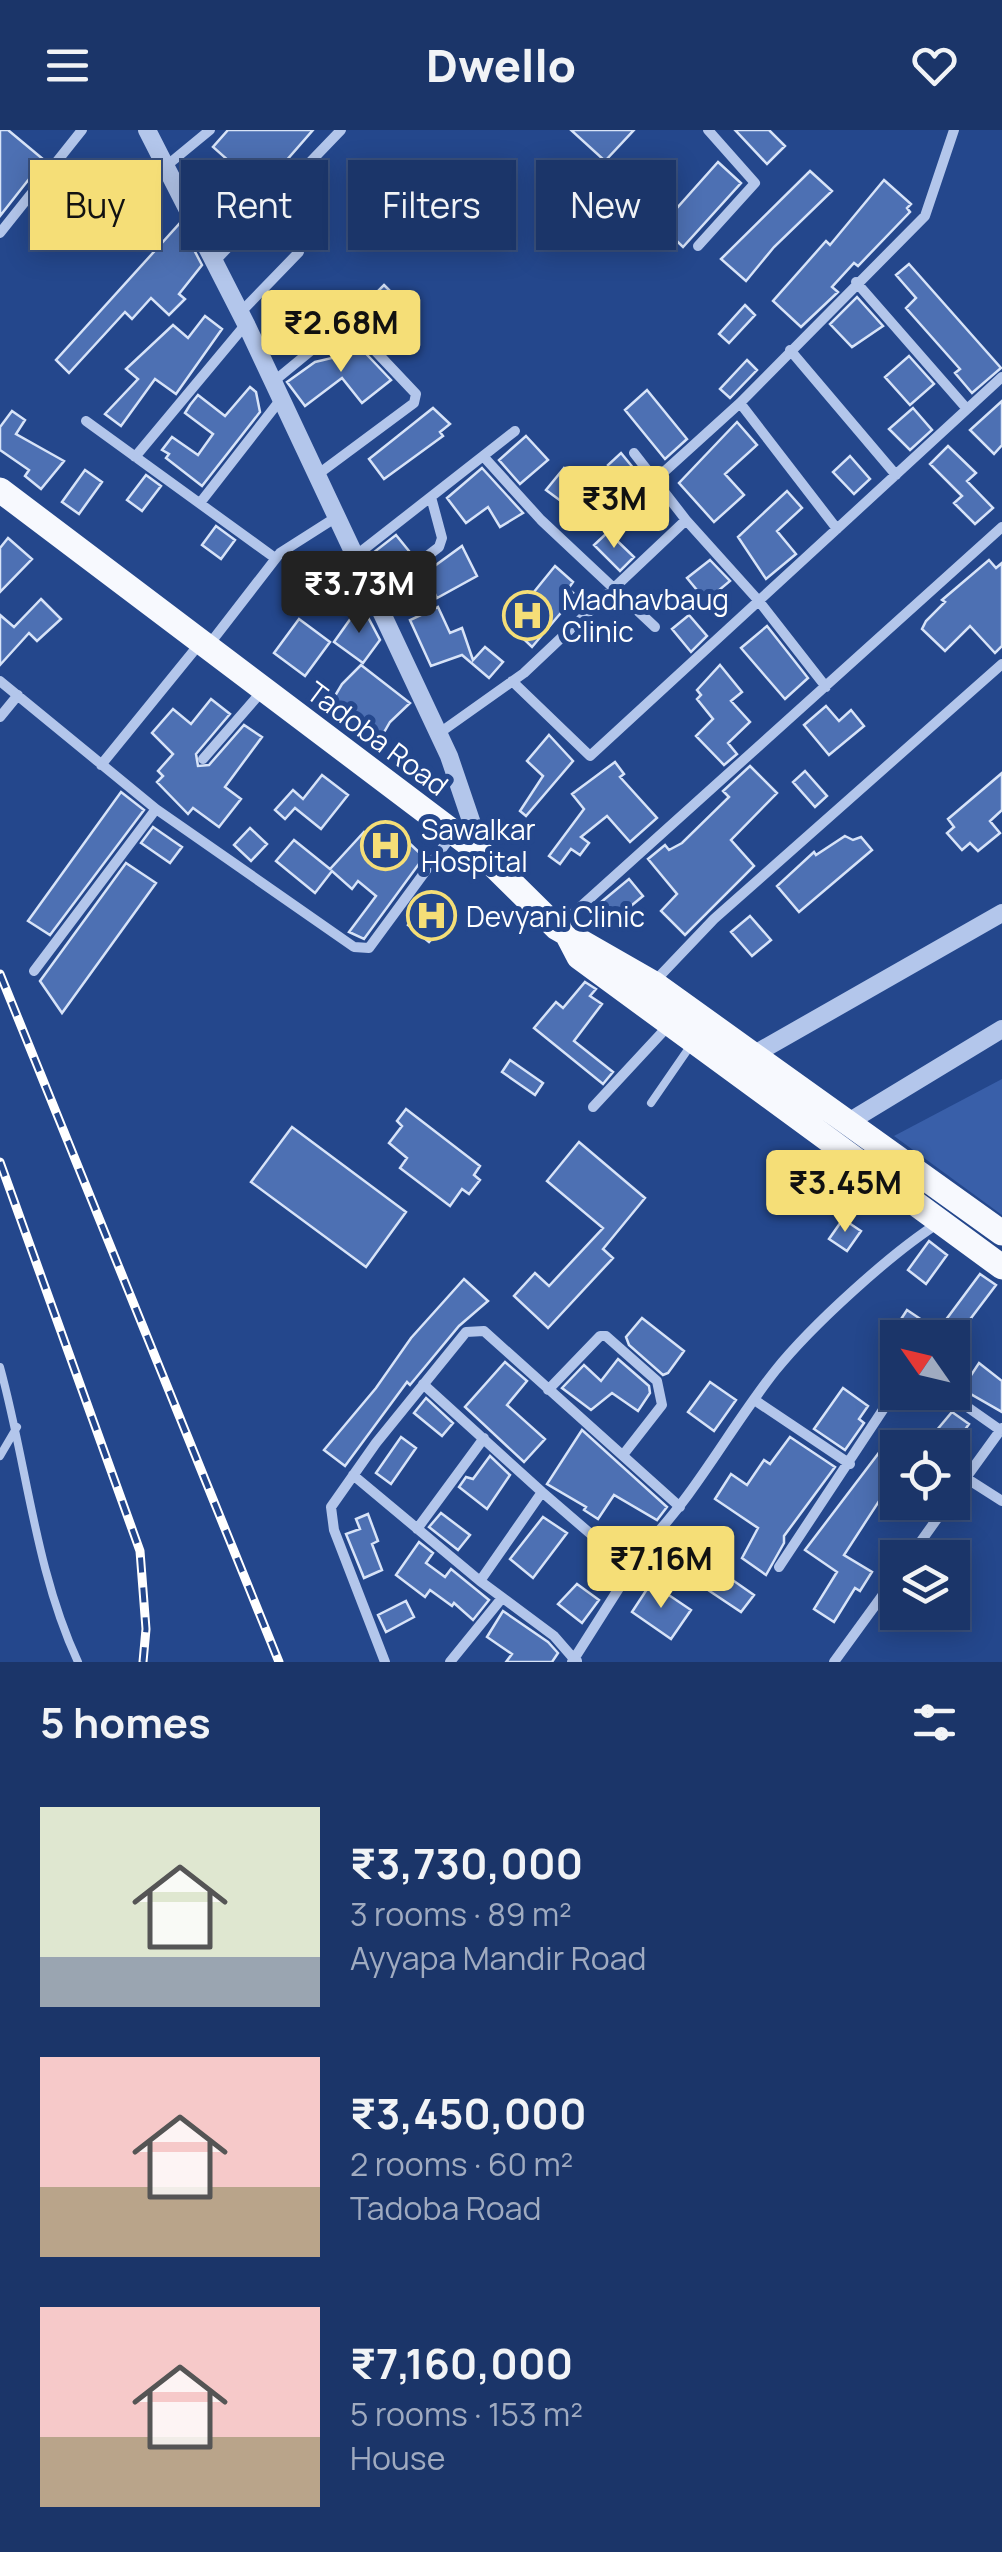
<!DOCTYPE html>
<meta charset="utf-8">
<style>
:root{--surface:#1b3569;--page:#243d6f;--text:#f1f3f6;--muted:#a0abc0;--line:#39507d;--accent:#f5de77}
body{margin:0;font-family:Manrope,sans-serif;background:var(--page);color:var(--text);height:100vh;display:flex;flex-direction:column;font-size:38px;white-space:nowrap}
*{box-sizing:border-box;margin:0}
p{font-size:32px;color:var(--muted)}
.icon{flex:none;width:55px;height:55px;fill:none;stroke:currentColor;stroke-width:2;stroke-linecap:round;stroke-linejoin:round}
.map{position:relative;height:1532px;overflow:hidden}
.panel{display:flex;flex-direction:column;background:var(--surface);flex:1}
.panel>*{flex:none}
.guide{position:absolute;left:30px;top:30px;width:942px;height:90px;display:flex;gap:20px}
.needle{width:65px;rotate:304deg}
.tools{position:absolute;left:880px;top:1190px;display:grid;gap:20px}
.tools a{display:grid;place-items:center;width:90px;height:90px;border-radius:0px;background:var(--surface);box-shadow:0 5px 25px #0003,0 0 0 2px var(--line);font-size:50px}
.price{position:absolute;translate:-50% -85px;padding:0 22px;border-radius:10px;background:var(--accent);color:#111;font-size:32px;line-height:65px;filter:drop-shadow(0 2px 5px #0008)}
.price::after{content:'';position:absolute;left:50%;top:60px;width:30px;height:22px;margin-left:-15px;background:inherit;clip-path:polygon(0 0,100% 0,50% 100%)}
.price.active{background:#222;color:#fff}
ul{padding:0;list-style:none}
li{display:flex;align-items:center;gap:30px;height:250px;padding:0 40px}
li span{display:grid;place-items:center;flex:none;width:280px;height:200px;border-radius:0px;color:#555}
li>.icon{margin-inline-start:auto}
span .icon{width:120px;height:120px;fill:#fffc;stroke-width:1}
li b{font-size:42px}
h2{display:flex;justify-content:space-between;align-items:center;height:120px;padding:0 40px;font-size:42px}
.chip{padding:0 35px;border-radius:0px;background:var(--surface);box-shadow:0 5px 25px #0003,0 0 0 2px var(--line);font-size:35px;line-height:90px}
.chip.active{background:var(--accent);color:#111}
header{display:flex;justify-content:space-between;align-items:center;height:130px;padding:0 40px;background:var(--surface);font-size:45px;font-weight:800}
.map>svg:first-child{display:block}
</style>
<header><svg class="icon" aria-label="menu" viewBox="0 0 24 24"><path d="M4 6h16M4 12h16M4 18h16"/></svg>Dwello<svg class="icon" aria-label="heart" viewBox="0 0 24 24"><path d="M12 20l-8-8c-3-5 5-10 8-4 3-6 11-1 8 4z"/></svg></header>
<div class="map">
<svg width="1002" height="1532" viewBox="0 0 1002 1532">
<rect width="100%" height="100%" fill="#24478c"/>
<path fill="#395fa9" d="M 1002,949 L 1002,1085 L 894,1006 Z"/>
<path fill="#4d70b3" stroke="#d7e3f8" stroke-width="2.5" d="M 0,0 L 8,0 L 44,30 L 0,86 Z
M 228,0 L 313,0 L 279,39 L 270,61 L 226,107 L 214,93 L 246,66 L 229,48 L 238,39 L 213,17 Z
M 571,0 L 634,0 L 605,31 Z
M 735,0 L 769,0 L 785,16 L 767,34 Z
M 718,32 L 741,53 L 683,117 L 661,96 Z
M 810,41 L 832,61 L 774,117 L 746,151 L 721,129 Z
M 468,45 L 484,55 L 469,77 L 453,67 Z
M 884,50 L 911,74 L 907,78 L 910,82 L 858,136 L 854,133 L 832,157 L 838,162 L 801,197 L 773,171 L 826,111 L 830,115 Z
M 379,68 L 396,86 L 375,106 L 358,88 Z
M 180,93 L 202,135 L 179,164 L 185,169 L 169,185 L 151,168 L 132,189 L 125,182 L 69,243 L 56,230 Z
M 909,134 L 1001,238 L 972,263 L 955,243 L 960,239 L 906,178 L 916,168 L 896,145 Z
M 384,155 L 405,176 L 380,201 L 359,180 Z
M 857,167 L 883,196 L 852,217 L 830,194 Z
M 745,175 L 755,185 L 729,213 L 719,204 Z
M 205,186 L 222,199 L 176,264 L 155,249 L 121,296 L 105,284 L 138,249 L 126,239 L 173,195 L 188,208 Z
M 353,210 L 391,250 L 362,273 L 342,248 L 305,276 L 287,252 L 315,232 L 332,228 L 338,216 L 342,220 Z
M 909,226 L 934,254 L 910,275 L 885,247 Z
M 747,230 L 757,240 L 730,268 L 720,259 Z
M 250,257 L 256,262 L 260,282 L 202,356 L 166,328 L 169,324 L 162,320 L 172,307 L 198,325 L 213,304 L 185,283 L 190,275 L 198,265 L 225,286 Z
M 647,260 L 687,309 L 665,329 L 625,280 Z
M 1002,271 L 1002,315 L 994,324 L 970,300 Z
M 433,278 L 450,294 L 440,302 L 443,306 L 384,349 L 369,329 Z
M 913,278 L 932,300 L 910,320 L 889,299 Z
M 12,281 L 25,290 L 16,304 L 64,331 L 41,359 L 25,346 L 29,340 L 0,320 L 0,297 Z
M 737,292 L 757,315 L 725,344 L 744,365 L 714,392 L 679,353 Z
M 526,306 L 548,330 L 520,354 L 499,330 Z
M 948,316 L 976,343 L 967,351 L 993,378 L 975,394 L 954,373 L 962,366 L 930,334 Z
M 621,323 L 662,373 L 650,383 L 608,335 Z
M 850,326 L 870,349 L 854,364 L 833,342 Z
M 482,338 L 523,383 L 500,397 L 488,377 L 466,393 L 447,368 Z
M 564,338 L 582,353 L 565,374 L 546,360 Z
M 85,340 L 102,352 L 79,384 L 62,372 Z
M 146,345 L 161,356 L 142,381 L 127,370 Z
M 787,361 L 802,378 L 777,401 L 796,424 L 766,449 L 738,407 Z
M 216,396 L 235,410 L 221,429 L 202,415 Z
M 608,402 L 634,427 L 620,441 L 594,415 Z
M 396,405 L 413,426 L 380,449 L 369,426 Z
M 8,408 L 32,429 L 0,462 L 0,418 Z
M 462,416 L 477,446 L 437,468 L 425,443 Z
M 710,430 L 730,451 L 706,471 L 687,448 Z
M 989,430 L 996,438 L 1002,433 L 1002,516 L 995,523 L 970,496 L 945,521 L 922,499 L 926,491 L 945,472 L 942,470 Z
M 555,436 L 573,452 L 568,459 L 576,465 L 532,517 L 508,494 Z
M 41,469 L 61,489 L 37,511 L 29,503 L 0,535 L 0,485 L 14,497 Z
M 361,474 L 380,510 L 363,533 L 334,512 Z
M 438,477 L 450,503 L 462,498 L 473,530 L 485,517 L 503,532 L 489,548 L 462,525 L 431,536 L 410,490 Z
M 689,485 L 707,506 L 691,522 L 672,499 Z
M 299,489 L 330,512 L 305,546 L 274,523 Z
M 767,496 L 808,548 L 785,569 L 741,518 Z
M 361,535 L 410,573 L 390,592 L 375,618 L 326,581 L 342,554 Z
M 720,535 L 742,562 L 731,571 L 750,592 L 728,613 L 737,624 L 724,635 L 696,606 L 713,589 L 697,569 L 701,565 L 697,560 Z
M 211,569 L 230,584 L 196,624 L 198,636 L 209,635 L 244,595 L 262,607 L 225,657 L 241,669 L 219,697 L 193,678 L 188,684 L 157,652 L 163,646 L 158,641 L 173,624 L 152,603 L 173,579 L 191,594 Z
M 826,576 L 839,591 L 851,580 L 864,596 L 829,625 L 804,595 Z
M 549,605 L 573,631 L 526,686 L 520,681 L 543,646 L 527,631 Z
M 615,632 L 624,644 L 620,647 L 657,688 L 630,712 L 607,686 L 581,707 L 589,713 L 580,725 L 571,719 L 560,734 L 549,726 L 584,679 L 572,664 Z
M 750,636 L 777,663 L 731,710 L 754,736 L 685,805 L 661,781 L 677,764 L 648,729 L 665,715 L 669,720 L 682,713 L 729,667 L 723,661 Z
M 805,641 L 827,666 L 815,677 L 793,652 Z
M 1002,643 L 1002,680 L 990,691 L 1000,703 L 978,721 L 970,713 L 962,720 L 947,703 L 954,697 L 948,689 Z
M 322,645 L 348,665 L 321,699 L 295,678 L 285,689 L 275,680 L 293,660 L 303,669 Z
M 121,662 L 144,680 L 50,805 L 28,791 Z
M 389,694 L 424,727 L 364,809 L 349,802 L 376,766 L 358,751 L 352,759 L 332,741 L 315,763 L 276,731 L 294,710 L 330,739 L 364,702 L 374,711 Z
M 153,697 L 182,717 L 170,733 L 141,713 Z
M 250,698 L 267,714 L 251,731 L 234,715 Z
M 845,706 L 853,710 L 861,707 L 872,720 L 799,782 L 777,756 L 814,722 L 816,725 Z
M 126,733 L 156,753 L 62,883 L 40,851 Z
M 629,749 L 643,766 L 614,790 L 600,773 Z
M 430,767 L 452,785 L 429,812 L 408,795 Z
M 750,786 L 771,810 L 752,826 L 731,802 Z
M 585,852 L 596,859 L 590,866 L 602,874 L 574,911 L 613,942 L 603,954 L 534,898 L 556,872 L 563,878 Z
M 510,930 L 543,953 L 535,965 L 502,942 Z
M 406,979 L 480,1036 L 474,1045 L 480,1050 L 469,1064 L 462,1059 L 450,1076 L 400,1038 L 407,1028 L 389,1013 L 402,996 L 397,991 Z
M 292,997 L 406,1082 L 366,1137 L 251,1052 Z
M 579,1012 L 645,1068 L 603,1119 L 613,1128 L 548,1198 L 514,1166 L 535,1143 L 549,1156 L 603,1098 L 547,1051 Z
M 843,1089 L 861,1101 L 847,1121 L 829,1109 Z
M 929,1111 L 947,1125 L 926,1154 L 908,1140 Z
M 980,1144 L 996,1155 L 956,1208 L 941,1208 L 951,1195 L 945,1191 Z
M 464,1149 L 488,1171 L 459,1196 L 410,1255 L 407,1252 L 345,1336 L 324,1320 L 376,1258 L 411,1208 Z
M 907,1180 L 925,1192 L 917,1204 L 898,1208 L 892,1203 Z
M 642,1188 L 684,1221 L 668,1243 L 663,1245 L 629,1215 L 626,1207 Z
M 618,1229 L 649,1256 L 650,1263 L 638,1281 L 612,1263 L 591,1280 L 562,1258 L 584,1235 L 601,1251 Z
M 505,1232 L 527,1251 L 507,1275 L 545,1309 L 524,1332 L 465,1277 Z
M 979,1233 L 1002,1251 L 1002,1282 L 962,1259 Z
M 710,1252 L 736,1270 L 714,1301 L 688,1282 Z
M 843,1258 L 868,1276 L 859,1289 L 864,1293 L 845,1320 L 814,1299 Z
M 426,1268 L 453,1293 L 442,1306 L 414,1283 Z
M 952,1282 L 969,1294 L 952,1318 L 945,1318 L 931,1307 Z
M 582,1300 L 667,1377 L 657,1390 L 614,1365 L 598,1389 L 584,1380 L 586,1377 L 547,1354 Z
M 401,1307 L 416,1318 L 391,1354 L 376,1343 Z
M 790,1307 L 835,1337 L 784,1406 L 784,1413 L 766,1445 L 742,1428 L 758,1398 L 715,1369 L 731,1344 L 747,1355 L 764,1330 L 770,1334 Z
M 881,1320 L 898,1331 L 898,1342 L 844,1425 L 872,1442 L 860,1461 L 855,1458 L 834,1492 L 814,1479 L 837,1442 L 805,1420 Z
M 490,1326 L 510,1345 L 487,1379 L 459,1357 L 466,1347 L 473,1349 Z
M 441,1383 L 470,1405 L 458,1420 L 429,1397 Z
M 368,1384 L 378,1411 L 372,1414 L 382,1440 L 364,1448 L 346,1404 L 360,1399 L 356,1389 Z
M 543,1387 L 567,1403 L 533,1448 L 510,1429 Z
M 419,1412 L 433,1423 L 426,1433 L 445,1447 L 451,1439 L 489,1470 L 473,1490 L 454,1473 L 452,1476 L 430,1460 L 425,1467 L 396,1445 Z
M 721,1442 L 754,1465 L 741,1482 L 708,1460 Z
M 651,1453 L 691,1480 L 671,1509 L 632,1482 Z
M 577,1454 L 599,1470 L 582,1493 L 558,1474 Z
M 406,1471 L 414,1487 L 386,1502 L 378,1485 Z
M 503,1481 L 548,1512 L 558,1523 L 552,1532 L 506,1532 L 512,1524 L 487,1507 Z"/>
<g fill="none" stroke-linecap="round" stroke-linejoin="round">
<path stroke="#b3c6eb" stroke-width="8" d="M 651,973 L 691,915
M 0,1237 C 27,1335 35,1440 78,1532
M 0,1326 L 17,1297"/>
<path stroke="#b3c6eb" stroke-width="10" d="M 165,37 L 210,0
M 0,103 L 82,0
M 698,116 L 755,53 L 708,0
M 214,132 L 341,0
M 856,152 L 967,279
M 240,183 L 299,122
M 790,220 L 896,345
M 273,252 L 347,191 L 416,264 L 414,273 L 317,345
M 740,273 L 837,399
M 86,291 L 275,428
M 634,323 L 686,390
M 483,326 L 541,390 L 655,497
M 135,327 L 246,194
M 655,350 L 740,273 L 925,86 L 954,0
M 200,373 L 281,269
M 354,427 L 515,301
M 374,467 L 439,417 L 442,408 L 431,367
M 208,516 L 280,423 L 335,388
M 0,551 L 156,679 L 354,817 L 369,818 L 452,705
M 512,551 L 590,626 L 1002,247
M 0,587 L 18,565
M 438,604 L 524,543 L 686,390 L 758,470 L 826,557
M 203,629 L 264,559
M 101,635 L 201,512
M 558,797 L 1002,397
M 34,841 L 156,679
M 654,852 L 714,789 L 1002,534
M 593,977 L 670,894
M 423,1254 L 542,1362
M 548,1260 L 600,1206 L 606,1206 L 657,1251 L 662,1275 L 623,1325
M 946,1262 L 1000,1300
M 756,1271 L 850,1334
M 353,1345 L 480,1451
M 966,1348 L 1002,1371
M 952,1367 L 1002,1298
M 417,1399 L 484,1308
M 909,1428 L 949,1372
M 779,1437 L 898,1257
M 577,1531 L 574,1529 L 647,1414
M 385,1532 L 334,1400 L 331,1377 L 376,1313 L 466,1202 L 484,1201 L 680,1377
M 450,1532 L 502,1468
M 572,1532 L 574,1529 L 554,1506 L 480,1451 L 542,1362 L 600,1412 L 647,1414 C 697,1362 730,1298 775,1241 C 811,1196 891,1123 940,1092
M 834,1532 L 898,1444"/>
<path stroke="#b3c6eb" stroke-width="18" d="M 147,0 L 246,194 L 449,626 L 482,723
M 753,925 L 1002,783
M 847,993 L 1002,899"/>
<path stroke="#f7f9fe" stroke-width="25" d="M 0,360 L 482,724 L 557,798 L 653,853 L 1002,1103
M 567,804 L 579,827 L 1002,1137"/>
<defs>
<path id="rail" d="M 0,844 L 279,1532
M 0,1032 L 140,1421 L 146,1499 L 143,1532"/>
</defs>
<use href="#rail" stroke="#fff" stroke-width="9"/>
<use href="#rail" stroke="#24478c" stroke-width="5" stroke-dasharray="15" stroke-linecap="butt"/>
</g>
<defs>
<symbol id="hospital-ring" viewBox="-11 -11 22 22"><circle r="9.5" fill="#24478c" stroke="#f5de77" stroke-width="1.5"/><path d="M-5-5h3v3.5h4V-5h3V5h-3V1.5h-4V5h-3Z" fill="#f5de77"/></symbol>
</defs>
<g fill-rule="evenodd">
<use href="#hospital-ring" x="500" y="458" width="55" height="55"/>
<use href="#hospital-ring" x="358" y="688" width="55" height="55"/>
<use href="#hospital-ring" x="404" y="758" width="55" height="55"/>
</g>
<g text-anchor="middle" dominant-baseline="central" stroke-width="10" stroke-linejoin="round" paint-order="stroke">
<g font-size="28" fill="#fff" stroke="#24478c" text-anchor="start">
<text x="562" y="469">Madhavbaug<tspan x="562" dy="32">Clinic</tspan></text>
<text x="421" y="699">Sawalkar<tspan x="421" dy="32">Hospital</tspan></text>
<text x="466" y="786">Devyani Clinic</text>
</g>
<g font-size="28" fill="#fff" stroke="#24478c">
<text transform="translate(378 608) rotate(37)">Tadoba Road</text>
</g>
</g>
</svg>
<div class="tools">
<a><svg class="needle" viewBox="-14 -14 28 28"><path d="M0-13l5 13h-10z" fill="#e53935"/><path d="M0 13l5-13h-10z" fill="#a0abc0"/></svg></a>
<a><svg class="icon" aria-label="locate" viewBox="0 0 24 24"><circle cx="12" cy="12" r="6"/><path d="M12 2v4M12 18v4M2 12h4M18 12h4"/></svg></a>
<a><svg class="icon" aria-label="layers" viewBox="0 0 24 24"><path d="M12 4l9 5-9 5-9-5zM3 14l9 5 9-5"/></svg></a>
</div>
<b class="price" style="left:341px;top:245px">₹2.68M</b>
<b class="price" style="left:614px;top:421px">₹3M</b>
<b class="price active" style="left:359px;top:506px">₹3.73M</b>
<b class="price" style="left:845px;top:1105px">₹3.45M</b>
<b class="price" style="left:661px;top:1481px">₹7.16M</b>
<div class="guide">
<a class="chip active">Buy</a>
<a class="chip">Rent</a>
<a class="chip">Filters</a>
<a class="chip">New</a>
</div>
</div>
<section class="panel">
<h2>5 homes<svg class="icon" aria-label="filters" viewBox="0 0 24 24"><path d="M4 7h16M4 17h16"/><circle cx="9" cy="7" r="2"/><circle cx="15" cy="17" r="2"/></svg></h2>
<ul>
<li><span style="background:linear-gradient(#dfe7d0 75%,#9aa5b1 0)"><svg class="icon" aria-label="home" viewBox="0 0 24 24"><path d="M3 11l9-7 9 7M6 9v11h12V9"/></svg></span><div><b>₹3,730,000</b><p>3 rooms · 89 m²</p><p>Ayyapa Mandir Road</p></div></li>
<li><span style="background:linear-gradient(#f6c9c9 65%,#b9a48a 0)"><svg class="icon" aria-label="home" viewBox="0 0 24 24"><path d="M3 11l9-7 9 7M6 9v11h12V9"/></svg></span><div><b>₹3,450,000</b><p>2 rooms · 60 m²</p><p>Tadoba Road</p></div></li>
<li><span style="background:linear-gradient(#f6c9c9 65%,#b9a48a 0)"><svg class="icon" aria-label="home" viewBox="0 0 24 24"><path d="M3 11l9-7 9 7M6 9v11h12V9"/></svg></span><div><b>₹7,160,000</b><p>5 rooms · 153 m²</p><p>House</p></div></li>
</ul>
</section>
